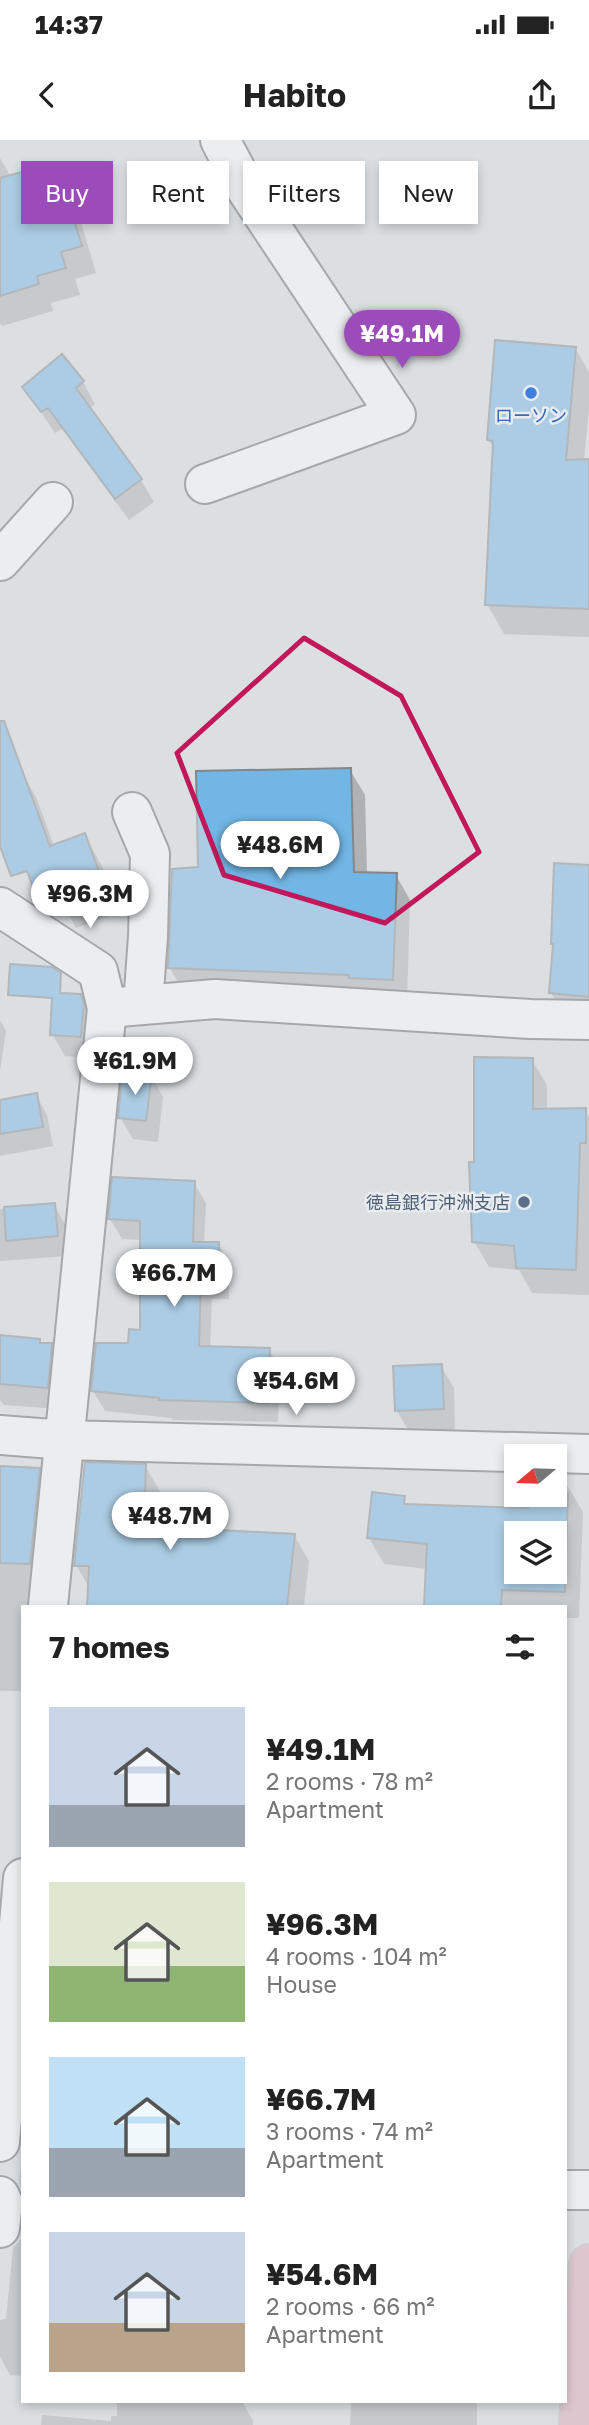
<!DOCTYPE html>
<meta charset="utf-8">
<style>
:root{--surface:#fff;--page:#f2f2f2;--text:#222;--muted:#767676;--accent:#9c4bbb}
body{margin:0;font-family:"Golos Text","Noto Sans JP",sans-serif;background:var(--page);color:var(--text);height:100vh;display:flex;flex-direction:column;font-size:26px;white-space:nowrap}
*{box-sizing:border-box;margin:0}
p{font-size:23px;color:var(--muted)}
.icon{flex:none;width:38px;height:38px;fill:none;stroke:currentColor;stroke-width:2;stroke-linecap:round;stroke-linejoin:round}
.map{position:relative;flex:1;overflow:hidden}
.sheet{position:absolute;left:21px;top:1465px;width:546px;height:798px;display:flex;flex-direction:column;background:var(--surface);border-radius:0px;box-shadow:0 4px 10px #0003}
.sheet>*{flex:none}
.top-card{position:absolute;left:21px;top:21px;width:548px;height:63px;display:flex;gap:14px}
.needle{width:46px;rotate:251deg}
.buttons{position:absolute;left:504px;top:1304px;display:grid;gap:14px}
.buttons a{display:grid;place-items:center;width:63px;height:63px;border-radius:0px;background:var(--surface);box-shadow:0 4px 10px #0003;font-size:35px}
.price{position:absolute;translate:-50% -60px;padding:0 16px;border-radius:24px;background:#fff;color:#222;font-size:23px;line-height:46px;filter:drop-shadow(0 2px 4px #0008)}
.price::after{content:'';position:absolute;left:50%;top:42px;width:21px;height:16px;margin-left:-10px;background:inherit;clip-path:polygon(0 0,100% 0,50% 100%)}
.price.active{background:var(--accent);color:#fff}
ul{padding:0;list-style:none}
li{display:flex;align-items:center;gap:21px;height:175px;padding:0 28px}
li span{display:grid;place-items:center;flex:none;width:196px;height:140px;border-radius:0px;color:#555}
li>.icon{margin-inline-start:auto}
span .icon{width:84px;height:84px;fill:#fffc;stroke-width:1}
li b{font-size:30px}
h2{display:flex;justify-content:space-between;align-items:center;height:84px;padding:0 28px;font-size:30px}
.pill{padding:0 24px;border-radius:0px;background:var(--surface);box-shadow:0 4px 10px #0003;font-size:24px;line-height:63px}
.pill.active{background:var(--accent);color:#fff}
.status{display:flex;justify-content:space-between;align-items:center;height:49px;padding:0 35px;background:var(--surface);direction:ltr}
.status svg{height:19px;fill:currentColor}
header{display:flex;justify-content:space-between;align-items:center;height:91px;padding:0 28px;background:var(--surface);font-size:32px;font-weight:700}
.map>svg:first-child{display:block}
</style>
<div class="status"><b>14:37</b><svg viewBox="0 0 49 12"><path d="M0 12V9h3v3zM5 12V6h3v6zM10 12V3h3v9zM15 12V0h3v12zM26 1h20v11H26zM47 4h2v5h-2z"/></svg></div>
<header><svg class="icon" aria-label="back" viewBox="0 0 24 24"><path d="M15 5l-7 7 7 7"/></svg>Habito<svg class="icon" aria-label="share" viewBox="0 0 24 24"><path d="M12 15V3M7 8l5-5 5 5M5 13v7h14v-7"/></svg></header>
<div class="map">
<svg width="589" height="2285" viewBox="0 0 589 2285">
<rect width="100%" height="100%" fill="#dbdfe2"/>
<path fill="#0003" fill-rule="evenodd" d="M 0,18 L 11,37 L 33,31 L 40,44 L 60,38 L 76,65 L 96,133 L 75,139 L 80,155 L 51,163 L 53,171 L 2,186 L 0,183 Z
M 575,208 L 589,232 L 589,269 L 584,321 L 589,320 L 589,497 L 504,494 L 487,464 L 494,309 L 489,300 Z
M 62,216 L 83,242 L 95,264 L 89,269 L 141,340 L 154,362 L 129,380 L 62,289 L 55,293 L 24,247 Z
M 19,628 L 36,657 L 61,725 L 84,695 L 101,724 L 119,772 L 76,788 L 60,759 L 61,737 L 18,732 L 0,701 L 0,635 Z
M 350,630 L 365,655 L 367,734 L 396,735 L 410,760 L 407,864 L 184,852 L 169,827 L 200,729 Z
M 589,727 L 589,875 L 562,872 L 551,853 L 555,808 L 552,804 Z
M 80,856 L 93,878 L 93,918 L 65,916 L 52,894 Z
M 0,880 L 6,891 L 0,931 Z
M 532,920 L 547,945 L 547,970 L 585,970 L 589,977 L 589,1155 L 532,1153 L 519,1130 L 489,1127 L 474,1101 L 475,1023 Z
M 151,935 L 163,957 L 158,1002 L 133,999 L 120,977 Z
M 36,955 L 47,975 L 53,1006 L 0,1016 L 0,961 Z
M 194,1043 L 206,1063 L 204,1104 L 218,1104 L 229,1124 L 229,1159 L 212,1159 L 210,1208 L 269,1209 L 280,1230 L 278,1282 L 173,1280 L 171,1278 L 105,1271 L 93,1251 L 141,1192 L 142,1100 L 122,1099 L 110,1079 Z
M 54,1065 L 65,1084 L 68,1116 L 0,1121 L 0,1069 Z
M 0,1197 L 39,1201 L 41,1204 L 51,1204 L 64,1226 L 59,1269 L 4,1265 L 0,1260 Z
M 441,1226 L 454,1248 L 455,1291 L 410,1293 L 397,1271 L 395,1228 Z
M 145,1326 L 160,1351 L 158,1389 L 294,1395 L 309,1421 L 304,1466 L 89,1466 L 90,1449 L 76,1425 Z
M 0,1327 L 39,1329 L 54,1356 L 41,1466 L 23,1466 L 23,1551 L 0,1551 Z
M 555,1345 L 567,1345 L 583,1372 L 579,1478 L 565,1478 L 565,1466 L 426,1466 L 427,1429 L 384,1424 L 369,1398 L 403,1358 L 408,1366 L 530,1370 L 555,1354 ZM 516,1393 L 555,1393 L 555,1432 L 516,1432 Z
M 23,2007 L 23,2050 L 19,2044 Z
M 23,2093 L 23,2236 L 10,2235 L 0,2217 L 0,2180 L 6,2179 L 13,2107 L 19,2102 Z
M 117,2261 L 242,2261 L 253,2281 L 253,2285 L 41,2285 L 42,2275 L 111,2281 L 111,2276 L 117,2276 Z
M 351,2261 L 477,2261 L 477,2285 L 350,2285 Z"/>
<path fill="#72b6e6" stroke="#83878a" stroke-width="2" fill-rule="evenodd" d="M 33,29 L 37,43 L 61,36 L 82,106 L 61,112 L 66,128 L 37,136 L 39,144 L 0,156 L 0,38 Z
M 495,200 L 576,207 L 566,320 L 589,319 L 589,469 L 485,465 L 493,301 L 487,300 Z
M 62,214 L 84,241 L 76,248 L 142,339 L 115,359 L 48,268 L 41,272 L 22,247 Z
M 0,581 L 4,581 L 50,706 L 85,693 L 103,743 L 40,766 L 27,731 L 11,736 L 0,706 Z
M 351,628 L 354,732 L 397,733 L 393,840 L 349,838 L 349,835 L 168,828 L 172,729 L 198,727 L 196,631 Z
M 554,723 L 589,725 L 589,857 L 549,853 L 553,804 L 551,804 Z
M 10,824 L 52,827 L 61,833 L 60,853 L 81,854 L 84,864 L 81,897 L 50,895 L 52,858 L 8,855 Z
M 474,917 L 533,918 L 533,969 L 586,968 L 586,1003 L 580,1003 L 576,1130 L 516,1128 L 514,1106 L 472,1102 L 469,1022 L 474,1022 Z
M 152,933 L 146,981 L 118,978 L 122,938 Z
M 37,953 L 43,987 L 0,994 L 0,960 Z
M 112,1037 L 195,1041 L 193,1102 L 219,1102 L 219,1139 L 201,1139 L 199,1206 L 270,1208 L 268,1263 L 159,1260 L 159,1258 L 91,1251 L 96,1203 L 128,1203 L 129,1189 L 140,1190 L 140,1081 L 108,1079 Z
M 55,1063 L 58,1096 L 6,1101 L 4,1067 Z
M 0,1195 L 40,1199 L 40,1203 L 52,1203 L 48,1248 L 0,1244 Z
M 442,1224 L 444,1269 L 395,1271 L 393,1226 Z
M 85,1322 L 146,1324 L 144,1386 L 295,1394 L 287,1466 L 87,1466 L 89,1426 L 74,1426 Z
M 0,1326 L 40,1328 L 30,1424 L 0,1423 Z
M 372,1352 L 405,1356 L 404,1364 L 528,1368 L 529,1354 L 568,1354 L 565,1452 L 502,1450 L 501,1466 L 424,1466 L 427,1404 L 367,1398 ZM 516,1393 L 555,1393 L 555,1432 L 516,1432 Z"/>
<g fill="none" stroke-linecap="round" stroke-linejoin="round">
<defs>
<path id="minor" d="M 205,344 L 396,275 L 246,49 L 220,0
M 0,421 L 53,362
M 132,672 L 150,714 L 148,797 L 143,865
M 0,767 L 98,831 L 107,868
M 0,1295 L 65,1300 L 589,1314
M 48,1466 L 107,868 L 215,859 L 530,879 L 589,880
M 0,2002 L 23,1738
M 565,2050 L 589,2050
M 0,2056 L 3,2063 L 0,2088"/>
<path id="major" d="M 579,2285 L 589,2124"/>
</defs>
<use href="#minor" stroke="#646769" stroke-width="42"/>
<use href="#major" stroke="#babbbb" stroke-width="42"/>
<use href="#minor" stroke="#fff" stroke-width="38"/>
<use href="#major" stroke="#e3abb5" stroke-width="38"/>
</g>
<path d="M0 0H589V2285H0ZM 304,498 L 401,556 L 479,712 L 385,783 L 224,735 L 177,613 Z" fill="#dbdfe2" fill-opacity=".55" fill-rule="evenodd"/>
<path fill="none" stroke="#c2185b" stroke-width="5" stroke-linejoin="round" d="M 304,498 L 401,556 L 479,712 L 385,783 L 224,735 L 177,613 Z"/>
<circle fill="#3f7fe0" stroke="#e8ecef" stroke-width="2.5" cx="531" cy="253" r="7"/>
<circle fill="#5c6f8a" stroke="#e8ecef" stroke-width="2.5" cx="524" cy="1062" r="7"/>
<g text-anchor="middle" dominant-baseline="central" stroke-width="5" stroke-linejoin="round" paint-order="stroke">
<g font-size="18" fill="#366cbe" stroke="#e8ecef">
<text x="531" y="275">ローソン</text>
</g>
<g font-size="18" fill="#4e5e75" stroke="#e8ecef" text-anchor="end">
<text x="510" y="1062">徳島銀行沖洲支店</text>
</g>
</g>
</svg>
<div class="buttons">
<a><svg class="needle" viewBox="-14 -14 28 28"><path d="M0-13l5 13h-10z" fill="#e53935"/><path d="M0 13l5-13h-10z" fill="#767676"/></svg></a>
<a><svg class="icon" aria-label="layers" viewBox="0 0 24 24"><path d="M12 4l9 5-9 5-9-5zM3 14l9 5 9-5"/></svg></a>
</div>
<b class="price active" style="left:402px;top:230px">¥49.1M</b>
<b class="price" style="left:280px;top:741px">¥48.6M</b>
<b class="price" style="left:90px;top:790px">¥96.3M</b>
<b class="price" style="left:135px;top:957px">¥61.9M</b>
<b class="price" style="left:174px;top:1169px">¥66.7M</b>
<b class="price" style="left:296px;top:1277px">¥54.6M</b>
<b class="price" style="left:170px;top:1412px">¥48.7M</b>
<div class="top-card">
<a class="pill active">Buy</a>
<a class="pill">Rent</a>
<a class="pill">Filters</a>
<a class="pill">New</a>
</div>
<section class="sheet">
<h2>7 homes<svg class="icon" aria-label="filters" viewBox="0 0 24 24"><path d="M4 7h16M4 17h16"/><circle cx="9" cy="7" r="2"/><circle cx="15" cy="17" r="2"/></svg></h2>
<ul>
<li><span style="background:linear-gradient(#c9d6e8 70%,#9aa5b1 0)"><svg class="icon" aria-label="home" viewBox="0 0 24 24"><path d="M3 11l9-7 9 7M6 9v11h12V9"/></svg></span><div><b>¥49.1M</b><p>2 rooms · 78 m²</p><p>Apartment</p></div></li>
<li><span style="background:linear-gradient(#dfe7d0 60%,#8fb573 0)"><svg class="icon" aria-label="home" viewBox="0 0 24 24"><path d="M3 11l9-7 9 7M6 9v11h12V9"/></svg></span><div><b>¥96.3M</b><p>4 rooms · 104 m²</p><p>House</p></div></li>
<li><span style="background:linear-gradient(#bfe0f5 65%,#9aa5b1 0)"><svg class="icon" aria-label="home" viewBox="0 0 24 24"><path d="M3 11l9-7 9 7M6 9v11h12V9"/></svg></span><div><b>¥66.7M</b><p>3 rooms · 74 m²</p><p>Apartment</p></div></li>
<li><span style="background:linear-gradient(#c9d6e8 65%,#b9a48a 0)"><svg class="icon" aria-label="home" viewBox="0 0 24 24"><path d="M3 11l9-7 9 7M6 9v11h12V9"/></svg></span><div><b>¥54.6M</b><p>2 rooms · 66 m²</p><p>Apartment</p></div></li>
</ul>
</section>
</div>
